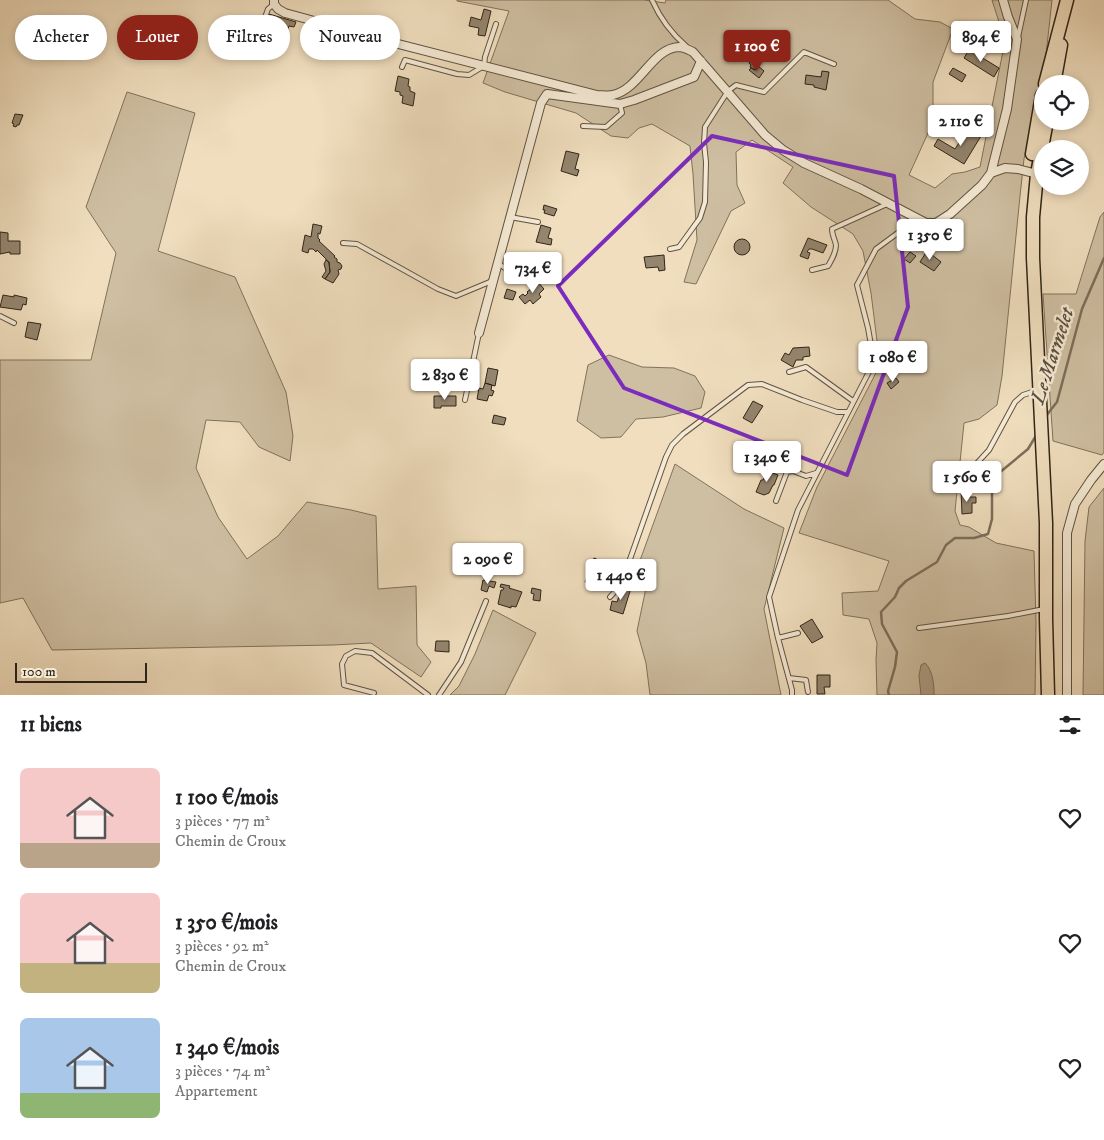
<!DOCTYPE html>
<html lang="fr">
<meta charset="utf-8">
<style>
:root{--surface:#fff;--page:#f6f6f6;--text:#202124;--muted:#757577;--accent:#8f2418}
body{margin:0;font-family:"IM FELL DW Pica",serif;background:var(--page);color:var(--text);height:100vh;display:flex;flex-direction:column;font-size:19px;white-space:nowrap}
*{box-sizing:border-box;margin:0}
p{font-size:16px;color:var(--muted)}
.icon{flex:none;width:28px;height:28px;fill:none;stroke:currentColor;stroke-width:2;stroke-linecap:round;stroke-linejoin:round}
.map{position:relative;height:695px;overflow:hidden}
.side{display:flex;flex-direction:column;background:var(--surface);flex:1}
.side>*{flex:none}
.guide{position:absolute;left:15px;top:15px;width:500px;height:45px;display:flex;gap:10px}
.buttons{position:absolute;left:1034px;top:75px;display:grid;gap:10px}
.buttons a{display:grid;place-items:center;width:55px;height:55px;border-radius:50%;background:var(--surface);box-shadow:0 2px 8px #0003;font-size:25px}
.scale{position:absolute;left:15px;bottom:12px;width:132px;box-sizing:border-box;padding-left:5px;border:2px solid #302518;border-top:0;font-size:14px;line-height:18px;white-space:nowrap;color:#302518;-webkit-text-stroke:4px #f5ead5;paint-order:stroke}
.price{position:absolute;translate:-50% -42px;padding:0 11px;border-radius:5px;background:#fff;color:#222;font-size:16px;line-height:32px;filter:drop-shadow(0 1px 2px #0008)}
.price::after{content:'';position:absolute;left:50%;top:30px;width:15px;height:11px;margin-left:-8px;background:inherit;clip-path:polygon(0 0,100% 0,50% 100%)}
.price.active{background:var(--accent);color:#fff}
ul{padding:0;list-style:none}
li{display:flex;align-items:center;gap:15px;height:125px;padding:0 20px}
li span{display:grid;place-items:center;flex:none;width:140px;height:100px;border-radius:8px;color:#555}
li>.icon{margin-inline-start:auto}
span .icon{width:60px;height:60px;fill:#fffc;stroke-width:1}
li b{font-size:21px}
h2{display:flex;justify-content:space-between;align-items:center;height:60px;padding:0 20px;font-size:21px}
.tag{padding:0 18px;border-radius:22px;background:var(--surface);box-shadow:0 2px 8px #0003;font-size:18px;line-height:45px}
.tag.active{background:var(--accent);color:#fff}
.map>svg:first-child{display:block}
</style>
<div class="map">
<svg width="1104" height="695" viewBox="0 0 1104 695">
<rect width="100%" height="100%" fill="#f0debe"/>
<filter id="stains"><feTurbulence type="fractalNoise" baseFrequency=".004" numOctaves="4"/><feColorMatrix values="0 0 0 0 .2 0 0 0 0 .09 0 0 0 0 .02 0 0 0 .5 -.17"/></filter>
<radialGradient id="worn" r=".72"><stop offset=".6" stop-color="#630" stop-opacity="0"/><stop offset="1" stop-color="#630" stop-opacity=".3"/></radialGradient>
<path fill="#cfbfa2" stroke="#80725d" d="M 457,0 L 644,0 L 665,3 L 666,0 L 888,0 L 915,19 L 940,22 L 953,29 L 933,82 L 933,122 L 909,175 L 935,188 L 952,174 L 965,172 L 980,167 L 1005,41 L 992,0 L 1052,0 L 1046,55 L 1024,159 L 1020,196 L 1002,376 L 997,405 L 979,419 L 964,423 L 955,511 L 960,525 L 969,527 L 996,543 L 1034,551 L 1036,623 L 1035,695 L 877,695 L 876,660 L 877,643 L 869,619 L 843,615 L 842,593 L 878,591 L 889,561 L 799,533 L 817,487 L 880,365 L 871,293 L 863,251 L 853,234 L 811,207 L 783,183 L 793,167 L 752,140 L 736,152 L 737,185 L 745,203 L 731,211 L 696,284 L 684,282 L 697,240 L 693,174 L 690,146 L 652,124 L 639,128 L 628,138 L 611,136 L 576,113 L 505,92 L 483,83 L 509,11 L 457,1 Z
M 127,92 L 195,113 L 158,251 L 235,277 L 286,392 L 293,436 L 290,461 L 259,447 L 240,422 L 206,420 L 196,468 L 218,517 L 247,559 L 278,536 L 307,502 L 351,510 L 376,516 L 378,589 L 416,586 L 417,645 L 431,662 L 421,677 L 371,643 L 333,645 L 52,650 L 23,598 L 0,603 L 0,360 L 91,360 L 116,253 L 86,207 Z
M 1104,212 L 1104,452 L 1102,455 L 1053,441 L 1043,294 L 1076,294 L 1100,217 Z
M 609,355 L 642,367 L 674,368 L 695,376 L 705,392 L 701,408 L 663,417 L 636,419 L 621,437 L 601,438 L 577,421 L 588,365 Z
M 675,464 L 744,509 L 784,528 L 764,609 L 781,695 L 650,695 L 646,663 L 637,631 L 647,583 L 634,577 Z
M 1104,488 L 1104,695 L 1083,695 L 1085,541 L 1089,507 Z
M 493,610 L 536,633 L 505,695 L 450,695 L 459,686 L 475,654 Z"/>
<path fill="#af9f86" stroke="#7c6e5a" d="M 925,663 C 933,671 934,684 934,695 L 921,695 L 919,676 L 921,665 Z"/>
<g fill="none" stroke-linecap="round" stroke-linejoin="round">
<path stroke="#7c6e5a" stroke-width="2.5" d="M 1045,418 L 1049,412 L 1057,402 L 1082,309 L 1104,258
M 889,695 L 888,691 L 895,667 L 897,652 L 882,624 L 881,612 L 895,597 L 899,588 L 906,581 L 937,562 L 946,545 L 955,538 L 974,538 L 988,534 L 992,519 L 992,485 L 999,473 L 1028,449 L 1037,434"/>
</g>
<path fill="#94856e" stroke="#302518" d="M 484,9 L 491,11 L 485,36 L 478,35 L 479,28 L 469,26 L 471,17 L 481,20 Z
M 269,14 L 296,22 L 294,27 L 289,26 L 287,32 L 265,26 Z
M 313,28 L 331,33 L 329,41 L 310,36 Z
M 339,35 L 349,37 L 348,40 L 345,40 L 343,46 L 337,44 Z
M 970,48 L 978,52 L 976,54 L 999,68 L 994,77 L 964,58 Z
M 758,51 L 764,56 L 758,64 L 759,65 L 755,70 L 750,67 L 751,65 L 749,63 Z
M 758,66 L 764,71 L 759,78 L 749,70 L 751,68 L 755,70 Z
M 953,68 L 966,75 L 962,82 L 949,74 Z
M 822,71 L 829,72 L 826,90 L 814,87 L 814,85 L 805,84 L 806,75 L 821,77 Z
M 398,76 L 409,79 L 408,86 L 410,87 L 410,91 L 415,93 L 413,106 L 402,103 L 403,96 L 400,95 L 400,92 L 395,91 Z
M 961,106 L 967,110 L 955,129 L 950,125 Z
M 15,114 L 23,115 L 19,125 L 17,125 L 16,127 L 13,126 L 14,124 L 12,123 Z
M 968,129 L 981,136 L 964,164 L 934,146 L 938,139 L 955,149 Z
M 566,151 L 579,154 L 575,169 L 579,170 L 577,176 L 561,171 Z
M 544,205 L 557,209 L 554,216 L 544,213 L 545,210 L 543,210 Z
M 313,224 L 322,226 L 320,234 L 318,233 L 318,238 L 320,240 L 319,241 L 335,256 L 334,257 L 337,259 L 337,262 L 340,263 L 342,266 L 341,269 L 338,270 L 339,274 L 333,283 L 325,279 L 330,272 L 329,262 L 326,260 L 326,259 L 317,250 L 316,252 L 313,249 L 309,249 L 308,253 L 302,251 L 305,235 L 311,237 Z
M 541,225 L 551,228 L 548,238 L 552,239 L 551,245 L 536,242 Z
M 0,232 L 8,233 L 8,241 L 20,241 L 20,254 L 10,254 L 10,252 L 0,254 Z
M 808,238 L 827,245 L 823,253 L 812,249 L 809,249 L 807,252 L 810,253 L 808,259 L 800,256 Z
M734 247a8 8 0 1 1 16 0a8 8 0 1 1-16 0Z
M 933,244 L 938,247 L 932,255 L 927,251 Z
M 927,251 L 941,262 L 934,271 L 920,262 Z
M 910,252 L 916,256 L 910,263 L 904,259 Z
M 664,255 L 665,270 L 659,271 L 658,267 L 646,268 L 644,257 Z
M 326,260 L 329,262 L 330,272 L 325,279 L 322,277 L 326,271 L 324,264 Z
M 537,281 L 544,289 L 539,294 L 541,297 L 533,304 L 530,300 L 525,304 L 519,297 L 523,294 L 525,296 L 528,293 L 527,292 L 533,287 L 532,285 Z
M 507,289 L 516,292 L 513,300 L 504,298 Z
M 3,295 L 14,297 L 14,295 L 27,298 L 26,305 L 23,304 L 21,310 L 0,307 Z
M 28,322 L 41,324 L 37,340 L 25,337 Z
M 809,347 L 810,356 L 803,357 L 803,360 L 796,360 L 793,367 L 781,360 L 785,353 L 789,355 L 793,348 Z
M 488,368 L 498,370 L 495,386 L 485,383 Z
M 896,378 L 899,382 L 891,389 L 887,383 Z
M 485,383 L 492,385 L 491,390 L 494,391 L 492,396 L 489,395 L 487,401 L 477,399 L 479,388 L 483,389 Z
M 434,396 L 456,396 L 456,406 L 441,406 L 441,408 L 434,408 Z
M 753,401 L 763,406 L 752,423 L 743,418 Z
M 494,415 L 506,418 L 504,425 L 492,423 Z
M 767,471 L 778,475 L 774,485 L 773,485 L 769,493 L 764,495 L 756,492 L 761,480 L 763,480 Z
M 961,490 L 966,490 L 966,497 L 976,497 L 976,503 L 972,503 L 972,513 L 962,514 Z
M 594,558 L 601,561 L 592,584 L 585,582 Z
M 483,580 L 496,582 L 494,588 L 489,586 L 487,592 L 481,590 Z
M 501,584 L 510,586 L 509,588 L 522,592 L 516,607 L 511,606 L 511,608 L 498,604 L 501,590 L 503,590 L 504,588 L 500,587 Z
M 623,585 L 631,588 L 623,614 L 610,610 L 612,601 L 617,602 Z
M 532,588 L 541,590 L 540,601 L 533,600 L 534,594 L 531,593 Z
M 812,619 L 823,637 L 812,643 L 800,626 Z
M 436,641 L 449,641 L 449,652 L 435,651 Z
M 817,675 L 830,675 L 830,687 L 824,687 L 825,694 L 817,694 Z"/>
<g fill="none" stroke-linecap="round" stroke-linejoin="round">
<defs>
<path id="lane" d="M 652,0 C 660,18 671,33 686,46
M 266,33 L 260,31 L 268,9 L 274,4
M 1018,37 L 1026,0
M 402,67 L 405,60 L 457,74 L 469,75 L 484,66 L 485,57 L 496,24
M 583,126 L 606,127 L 622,113 L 620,104
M 510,217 L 538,222
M 343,243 L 357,244 L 438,289 L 456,296 L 492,281
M 670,249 L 679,247 L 700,218 L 705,202 L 706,162 L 704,143 L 705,127 L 728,91 L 736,85 L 764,92 L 804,52 L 834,64
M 497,262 L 520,280
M 812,270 L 828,266 C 832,259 836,253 836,245 C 835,240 832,235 832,229 L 887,204
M 0,316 L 14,323
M 789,372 L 806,367 L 853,401
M 465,400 L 479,333
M 967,484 L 967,474 L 989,450 L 1015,402 L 1023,395 L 1038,390
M 776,501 L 787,472 L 793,471 L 806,476 L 816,473
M 610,597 L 619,587 L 623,579 L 666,457 L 672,445 L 683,434 L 748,385 L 762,384 L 802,400 L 837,412 L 847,412
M 919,628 L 1008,616 L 1044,609
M 778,638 L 798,633
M 789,678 L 806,680 L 808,692
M 374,693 L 344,685 L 342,664 L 346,656 L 355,651 L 372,653 L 428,695
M 439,695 L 461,662 L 486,601
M 792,695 L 792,690 L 778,638 L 769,597 L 798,510 L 874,362 L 868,328 L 857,285 L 876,249 L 918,218"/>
<path id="street" d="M 274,0 L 274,4 L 278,9 L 285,13 L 307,19 L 367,36 L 597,95 C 602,95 608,96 613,95 C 640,89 652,48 679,47 C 684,47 689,50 693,52 L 765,135 L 783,150 L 804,163 L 861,189 L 926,223 L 936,223 L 950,214 L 982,185 L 991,173 L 1005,168 L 1018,169 L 1037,174
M 991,173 L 1007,109 L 1017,39 L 1008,17 L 1003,0
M 479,333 L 541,103 L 547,94 L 620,104 L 634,100 L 694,77 L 701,61
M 1067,695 L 1067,533 L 1075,504 L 1091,480 L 1104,464"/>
<path id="primary" d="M 1045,84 L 1067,0
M 1054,84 L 1061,45
M 1047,121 L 1037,174 L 1033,217 L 1033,258 L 1046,523 L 1046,619 L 1048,695
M 1032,154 L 1042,95"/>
</defs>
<use href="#lane" stroke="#605342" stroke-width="6"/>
<use href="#street" stroke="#605342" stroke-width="10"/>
<use href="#primary" stroke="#302518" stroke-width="15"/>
<use href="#lane" stroke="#f5ead5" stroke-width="4"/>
<use href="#street" stroke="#f5ead5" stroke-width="8"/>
<use href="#primary" stroke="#f0debe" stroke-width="12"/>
</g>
<path fill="none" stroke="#7b2cbf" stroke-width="4" stroke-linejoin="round" d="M 712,136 L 894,176 L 908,307 L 847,475 L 624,388 L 558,286 Z"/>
<g text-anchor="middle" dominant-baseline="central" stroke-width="5" stroke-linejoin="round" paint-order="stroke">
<g font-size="20" font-style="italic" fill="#5c503e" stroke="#f5ead5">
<text transform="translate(1053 356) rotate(-72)">Le Marmelet</text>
</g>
</g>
<rect width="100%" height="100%" filter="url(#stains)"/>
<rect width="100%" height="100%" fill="url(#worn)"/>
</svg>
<div class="buttons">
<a><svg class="icon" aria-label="locate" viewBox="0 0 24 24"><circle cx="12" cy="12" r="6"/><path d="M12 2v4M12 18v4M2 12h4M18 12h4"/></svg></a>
<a><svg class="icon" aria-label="layers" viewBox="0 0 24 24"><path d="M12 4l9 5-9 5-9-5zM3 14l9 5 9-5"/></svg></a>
</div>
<div class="scale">100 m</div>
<b class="price" style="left:981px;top:63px">894 €</b>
<b class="price active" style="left:757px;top:72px">1 100 €</b>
<b class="price" style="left:961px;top:147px">2 110 €</b>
<b class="price" style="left:930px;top:261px">1 350 €</b>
<b class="price" style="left:533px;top:294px">734 €</b>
<b class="price" style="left:893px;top:383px">1 080 €</b>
<b class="price" style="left:445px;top:401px">2 830 €</b>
<b class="price" style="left:767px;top:483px">1 340 €</b>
<b class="price" style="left:967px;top:503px">1 560 €</b>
<b class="price" style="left:488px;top:585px">2 090 €</b>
<b class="price" style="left:621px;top:601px">1 440 €</b>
<div class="guide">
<a class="tag">Acheter</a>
<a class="tag active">Louer</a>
<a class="tag">Filtres</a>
<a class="tag">Nouveau</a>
</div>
</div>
<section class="side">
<h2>11 biens<svg class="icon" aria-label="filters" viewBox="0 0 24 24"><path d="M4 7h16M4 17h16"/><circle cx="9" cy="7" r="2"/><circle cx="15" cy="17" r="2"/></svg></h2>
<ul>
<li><span style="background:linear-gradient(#f6c9c9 75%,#b9a48a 0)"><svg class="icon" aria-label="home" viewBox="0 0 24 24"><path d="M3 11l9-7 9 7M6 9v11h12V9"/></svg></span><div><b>1 100 €/mois</b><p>3 pièces · 77 m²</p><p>Chemin de Croux</p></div><svg class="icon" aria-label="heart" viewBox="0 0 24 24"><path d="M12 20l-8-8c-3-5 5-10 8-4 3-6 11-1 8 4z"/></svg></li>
<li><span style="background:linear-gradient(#f6c9c9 70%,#c2b280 0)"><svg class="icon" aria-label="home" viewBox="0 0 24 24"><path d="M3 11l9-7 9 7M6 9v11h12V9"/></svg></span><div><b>1 350 €/mois</b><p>3 pièces · 92 m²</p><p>Chemin de Croux</p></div><svg class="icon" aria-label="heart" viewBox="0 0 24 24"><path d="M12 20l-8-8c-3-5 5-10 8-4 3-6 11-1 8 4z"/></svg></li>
<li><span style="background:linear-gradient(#a9c7e8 75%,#8fb573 0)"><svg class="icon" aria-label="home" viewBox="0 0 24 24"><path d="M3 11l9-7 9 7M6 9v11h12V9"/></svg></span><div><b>1 340 €/mois</b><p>3 pièces · 74 m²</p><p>Appartement</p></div><svg class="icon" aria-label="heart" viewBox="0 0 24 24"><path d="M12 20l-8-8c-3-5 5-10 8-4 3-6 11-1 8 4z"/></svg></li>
</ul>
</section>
